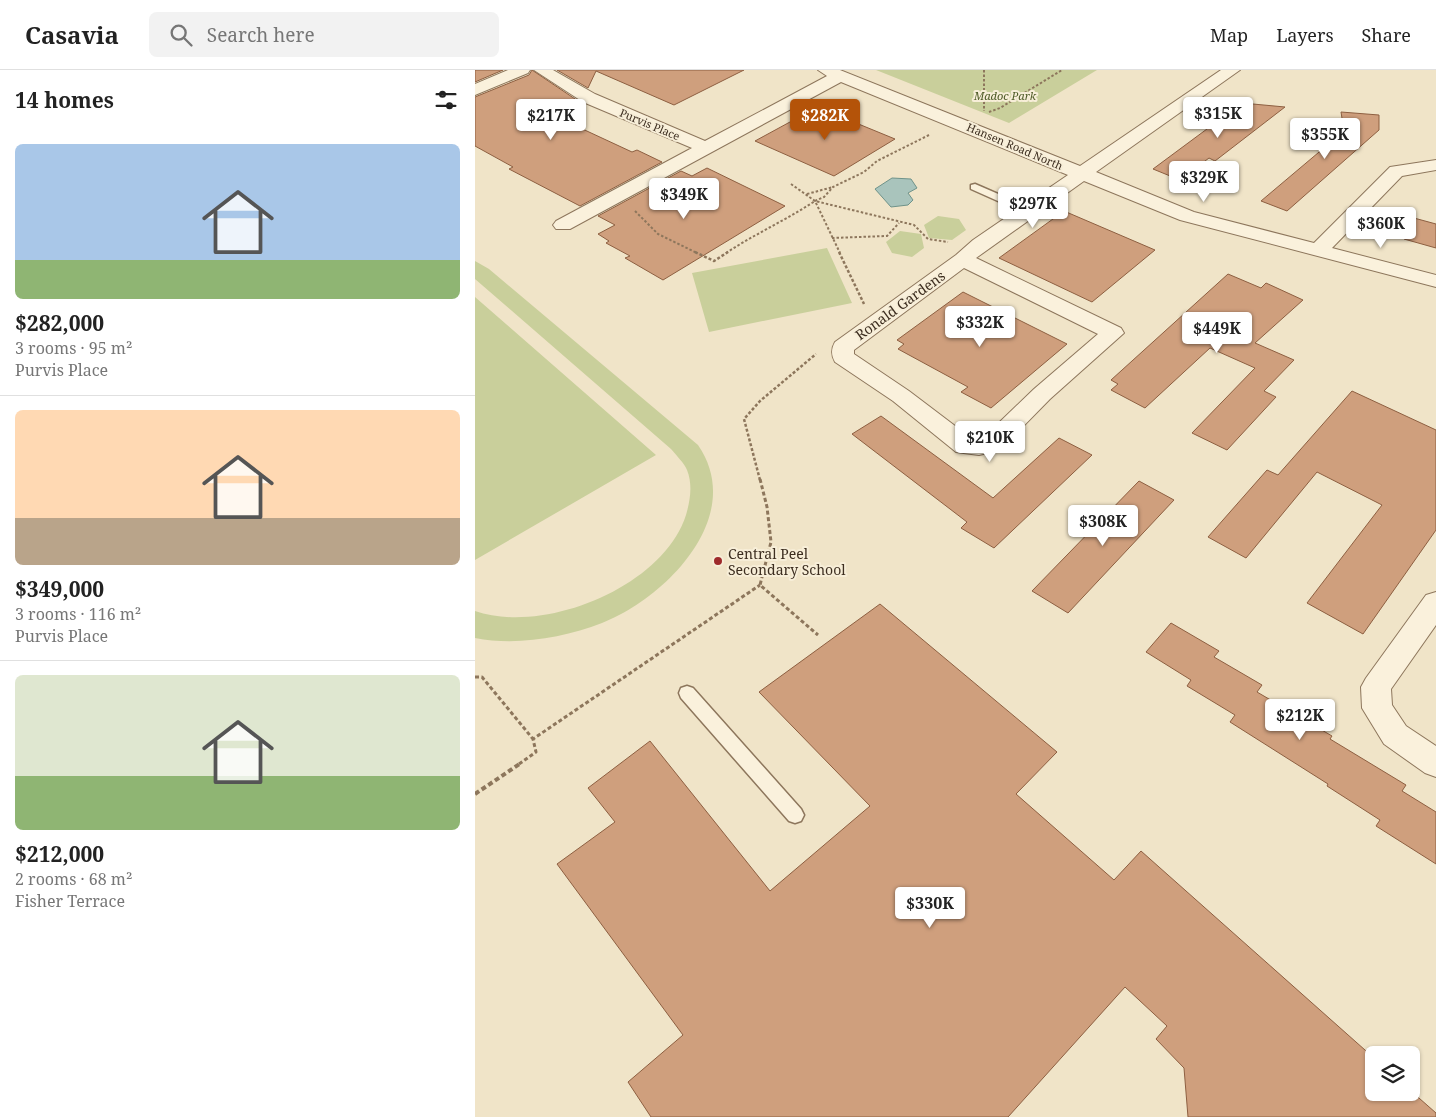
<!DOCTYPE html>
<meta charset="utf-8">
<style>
:root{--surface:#fff;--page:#f2f2f2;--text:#222;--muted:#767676;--line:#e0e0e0;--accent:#b45309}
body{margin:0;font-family:"Noto Serif",serif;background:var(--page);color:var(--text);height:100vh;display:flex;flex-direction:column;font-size:19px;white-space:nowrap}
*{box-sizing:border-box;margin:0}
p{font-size:16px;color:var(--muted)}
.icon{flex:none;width:28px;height:28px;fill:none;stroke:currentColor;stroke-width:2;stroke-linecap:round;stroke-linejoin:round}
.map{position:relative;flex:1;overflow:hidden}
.panel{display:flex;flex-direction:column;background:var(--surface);width:475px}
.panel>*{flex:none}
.fabs{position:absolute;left:890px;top:976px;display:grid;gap:10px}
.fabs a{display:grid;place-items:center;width:55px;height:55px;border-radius:8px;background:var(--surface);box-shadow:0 1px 4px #0004;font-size:25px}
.price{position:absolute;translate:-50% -42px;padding:0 11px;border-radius:5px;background:#fff;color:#222;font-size:16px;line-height:32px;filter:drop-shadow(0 1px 2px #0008)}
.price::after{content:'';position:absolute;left:50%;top:30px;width:15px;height:11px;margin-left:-8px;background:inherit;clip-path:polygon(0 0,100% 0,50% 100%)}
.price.active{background:var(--accent);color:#fff}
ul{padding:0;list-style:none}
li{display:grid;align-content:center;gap:10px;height:265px;padding:0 15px}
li+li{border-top:1px solid var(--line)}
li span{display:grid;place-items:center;height:155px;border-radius:8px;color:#555}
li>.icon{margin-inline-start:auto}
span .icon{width:90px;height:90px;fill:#fffc;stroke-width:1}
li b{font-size:21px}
h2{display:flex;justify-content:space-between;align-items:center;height:60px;padding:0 15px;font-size:21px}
header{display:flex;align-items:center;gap:30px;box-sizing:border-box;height:70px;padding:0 25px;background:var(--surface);border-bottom:1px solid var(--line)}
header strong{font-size:24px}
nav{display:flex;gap:28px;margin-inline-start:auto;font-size:18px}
.search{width:350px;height:45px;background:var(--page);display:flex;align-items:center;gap:12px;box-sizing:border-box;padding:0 18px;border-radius:8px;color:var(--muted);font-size:19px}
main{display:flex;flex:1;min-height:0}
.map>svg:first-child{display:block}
</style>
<header>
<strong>Casavia</strong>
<div class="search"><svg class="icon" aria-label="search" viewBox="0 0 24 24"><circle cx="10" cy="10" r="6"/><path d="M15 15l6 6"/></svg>Search here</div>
<nav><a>Map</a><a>Layers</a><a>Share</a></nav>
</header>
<main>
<section class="panel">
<h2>14 homes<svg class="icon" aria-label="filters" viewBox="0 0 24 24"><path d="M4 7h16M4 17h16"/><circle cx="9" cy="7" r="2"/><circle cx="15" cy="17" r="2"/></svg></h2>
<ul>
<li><span style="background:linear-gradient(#a9c7e8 75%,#8fb573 0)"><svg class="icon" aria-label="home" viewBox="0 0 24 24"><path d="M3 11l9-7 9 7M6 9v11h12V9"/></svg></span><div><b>$282,000</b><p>3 rooms · 95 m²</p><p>Purvis Place</p></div></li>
<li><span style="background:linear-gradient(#ffd9b3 70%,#b9a48a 0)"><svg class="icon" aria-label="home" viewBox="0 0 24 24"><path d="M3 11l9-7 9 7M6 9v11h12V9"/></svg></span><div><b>$349,000</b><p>3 rooms · 116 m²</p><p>Purvis Place</p></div></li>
<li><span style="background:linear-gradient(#dfe7d0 65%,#8fb573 0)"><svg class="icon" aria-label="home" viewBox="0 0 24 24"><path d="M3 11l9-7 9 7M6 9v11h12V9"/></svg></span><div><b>$212,000</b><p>2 rooms · 68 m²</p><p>Fisher Terrace</p></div></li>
</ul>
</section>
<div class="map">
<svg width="961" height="1047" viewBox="0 0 961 1047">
<rect width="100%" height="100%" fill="#f0e4c8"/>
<path fill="#c9cf9b" d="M 401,0 L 622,0 L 534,53 Z
M 463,146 L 484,149 L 491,160 L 477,170 L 454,168 L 449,155 Z
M 425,161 L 446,164 L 449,178 L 437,187 L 417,183 L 411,172 Z
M 352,178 L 377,233 L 234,262 L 217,203 Z
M 0,191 L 14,199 L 223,375 C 272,446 191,528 127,553 C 88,568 41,576 0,568 L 0,541 C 69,565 188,517 211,445 C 215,431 218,415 212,400 C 209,393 201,385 196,379 L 0,209 Z
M 0,227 L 181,385 L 0,490 Z"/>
<path fill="#a9c4bc" stroke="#6f938a" d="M 417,108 L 436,109 L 442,118 L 433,123 L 438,130 L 433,135 L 416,137 L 400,119 Z"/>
<path fill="#cf9f7d" stroke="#8d5f41" d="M 0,0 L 28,0 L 0,12 Z
M 57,0 L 106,33 L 102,41 L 86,49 L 157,82 L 162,80 L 187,92 L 105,136 L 34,99 L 38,97 L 0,76 L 0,27 L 54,5 Z
M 82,0 L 269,0 L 199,35 L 121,1 L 113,18 Z
M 767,33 L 810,37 L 740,91 L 734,88 L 705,110 L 678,99 Z
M 347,39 L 420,69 L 359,106 L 280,71 L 337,40 L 342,42 Z
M 866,42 L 904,45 L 904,60 L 812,141 L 786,131 L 869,61 Z
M 232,98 L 310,136 L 188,210 L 150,188 L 155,186 L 131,173 L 134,171 L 123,164 L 140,155 L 123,146 L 206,101 L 217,106 Z
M 589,141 L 680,180 L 617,232 L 524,188 Z
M 939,148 L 961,154 L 961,178 L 929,169 Z
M 753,204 L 786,218 L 791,213 L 828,230 L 780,273 L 819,290 L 789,321 L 801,327 L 752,380 L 717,363 L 780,298 L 735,278 L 670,338 L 636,320 L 643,314 L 636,310 Z
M 488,222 L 592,274 L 516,338 L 486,322 L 493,317 L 423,279 L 429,274 L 422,270 Z
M 877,321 L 961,360 L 961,460 L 888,564 L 832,533 L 907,435 L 842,402 L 771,488 L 733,467 L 792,400 L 803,405 Z
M 406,346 L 518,428 L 584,368 L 617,385 L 519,478 L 486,458 L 492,452 L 377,364 Z
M 664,411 L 699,430 L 593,543 L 557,521 Z
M 405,534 L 582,682 L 541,724 L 639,810 L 666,781 L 899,988 L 899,1022 L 936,1021 L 961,1043 L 961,1047 L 713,1047 L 709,998 L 681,969 L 692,956 L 650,917 L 533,1047 L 176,1047 L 153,1012 L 208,965 L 82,794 L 140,752 L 113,718 L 175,671 L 295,821 L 395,736 L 284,622 Z
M 696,553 L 744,581 L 739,587 L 787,615 L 782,622 L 857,666 L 855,669 L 931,715 L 927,721 L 961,742 L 961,794 L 901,756 L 905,750 L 852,716 L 853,714 L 755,652 L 760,645 L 712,616 L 716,610 L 671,582 Z"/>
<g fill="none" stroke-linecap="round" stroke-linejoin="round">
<defs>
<path id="lane" d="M 500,114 L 558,139 L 559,141 L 554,144 L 550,143 L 496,119 L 496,115 Z
M 212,616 L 218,618 L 326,739 L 329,745 L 326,751 L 320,753 L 314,751 L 206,628 L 204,623 L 206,618 Z"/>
<path id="street" d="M 33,0 L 55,0 L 53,3 L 0,25 L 0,14 Z
M 59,0 L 78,0 L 120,24 L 230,71 L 352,6 L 343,0 L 365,0 L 605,96 L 746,0 L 765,0 L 621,102 L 719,142 L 839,173 L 915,97 L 961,90 L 961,100 L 927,106 L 857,178 L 961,205 L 961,217 L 705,150 L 609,111 L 501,188 L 646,258 L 649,263 L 575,329 L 525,380 L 504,385 L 481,382 L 418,331 L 360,292 C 356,285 356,279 360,272 L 481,185 L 498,170 L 593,105 L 366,12 L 95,159 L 81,159 L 78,155 L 81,151 L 217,78 L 108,32 ZM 489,198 L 623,264 L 559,319 L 508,368 L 496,368 L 434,321 L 379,284 L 379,280 Z
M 961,522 L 961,555 L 916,619 L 917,635 L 931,656 L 961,676 L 961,707 L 950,703 L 909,674 L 887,638 L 886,617 L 891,608 L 951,525 Z"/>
</defs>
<use href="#lane" stroke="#8d765c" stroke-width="3"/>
<use href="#street" stroke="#8d765c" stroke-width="2"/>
<path stroke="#8d765c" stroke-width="2" stroke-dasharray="2.5 2" stroke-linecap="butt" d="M 509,0 L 509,41
M 514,42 L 525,38 L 587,0
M 454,65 L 402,91 L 389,102 L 358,117 L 349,127 L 340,131 L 439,155 L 453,169 L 473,172
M 316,114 L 340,131 L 365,183
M 332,124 L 358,117
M 160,141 L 183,164 L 222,183
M 357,168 L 412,166 L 424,153
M 251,183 C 280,164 311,150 340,131"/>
<path stroke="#8d765c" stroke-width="2.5" stroke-dasharray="3 2" stroke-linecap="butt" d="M 220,182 L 239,191 L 253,182
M 364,182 L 389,234
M 285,410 L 269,349 L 285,331 L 341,284"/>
<path stroke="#8d765c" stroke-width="3" stroke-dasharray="4 2.5" stroke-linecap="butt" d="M 285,409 L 292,437 L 296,472 L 285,515 L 343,565
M 0,607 L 7,607 L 58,669
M 44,694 L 61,682 L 58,669 L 285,515"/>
<path stroke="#8d765c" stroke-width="4" stroke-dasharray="5 3" stroke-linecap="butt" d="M 0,724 L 46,693"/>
<use href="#lane" fill="#faf1dc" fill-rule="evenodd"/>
<use href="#street" fill="#faf1dc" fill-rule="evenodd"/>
</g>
<circle fill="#9e2a2b" stroke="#f7eed8" stroke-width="2" cx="243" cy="491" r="5"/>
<g text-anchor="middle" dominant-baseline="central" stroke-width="4" stroke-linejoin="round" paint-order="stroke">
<g font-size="11" font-style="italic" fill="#4d5a26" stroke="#f7eed8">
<text x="530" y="25">Madoc Park</text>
</g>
<g font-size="11" fill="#3d2e20" stroke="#f7eed8">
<text transform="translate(175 54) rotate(23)">Purvis Place</text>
<text transform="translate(540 76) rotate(23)">Hansen Road North</text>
</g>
<g font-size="14" fill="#3d2e20" stroke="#f7eed8">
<text transform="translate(425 235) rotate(-36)">Ronald Gardens</text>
</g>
<g font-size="14" fill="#3d2e20" stroke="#f7eed8" text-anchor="start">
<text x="253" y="483">Central Peel<tspan x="253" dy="16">Secondary School</tspan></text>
</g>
</g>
</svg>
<div class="fabs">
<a><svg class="icon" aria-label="layers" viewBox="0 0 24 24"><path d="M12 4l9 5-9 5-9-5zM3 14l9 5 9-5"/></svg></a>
</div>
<b class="price" style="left:743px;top:69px">$315K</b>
<b class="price" style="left:76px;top:71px">$217K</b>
<b class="price active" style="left:350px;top:71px">$282K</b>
<b class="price" style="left:850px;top:90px">$355K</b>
<b class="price" style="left:729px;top:133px">$329K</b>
<b class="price" style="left:209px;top:150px">$349K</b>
<b class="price" style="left:558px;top:159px">$297K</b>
<b class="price" style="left:906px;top:179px">$360K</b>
<b class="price" style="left:505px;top:278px">$332K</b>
<b class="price" style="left:742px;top:284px">$449K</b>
<b class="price" style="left:515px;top:393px">$210K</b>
<b class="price" style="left:628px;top:477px">$308K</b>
<b class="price" style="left:825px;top:671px">$212K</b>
<b class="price" style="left:455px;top:859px">$330K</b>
</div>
</main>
